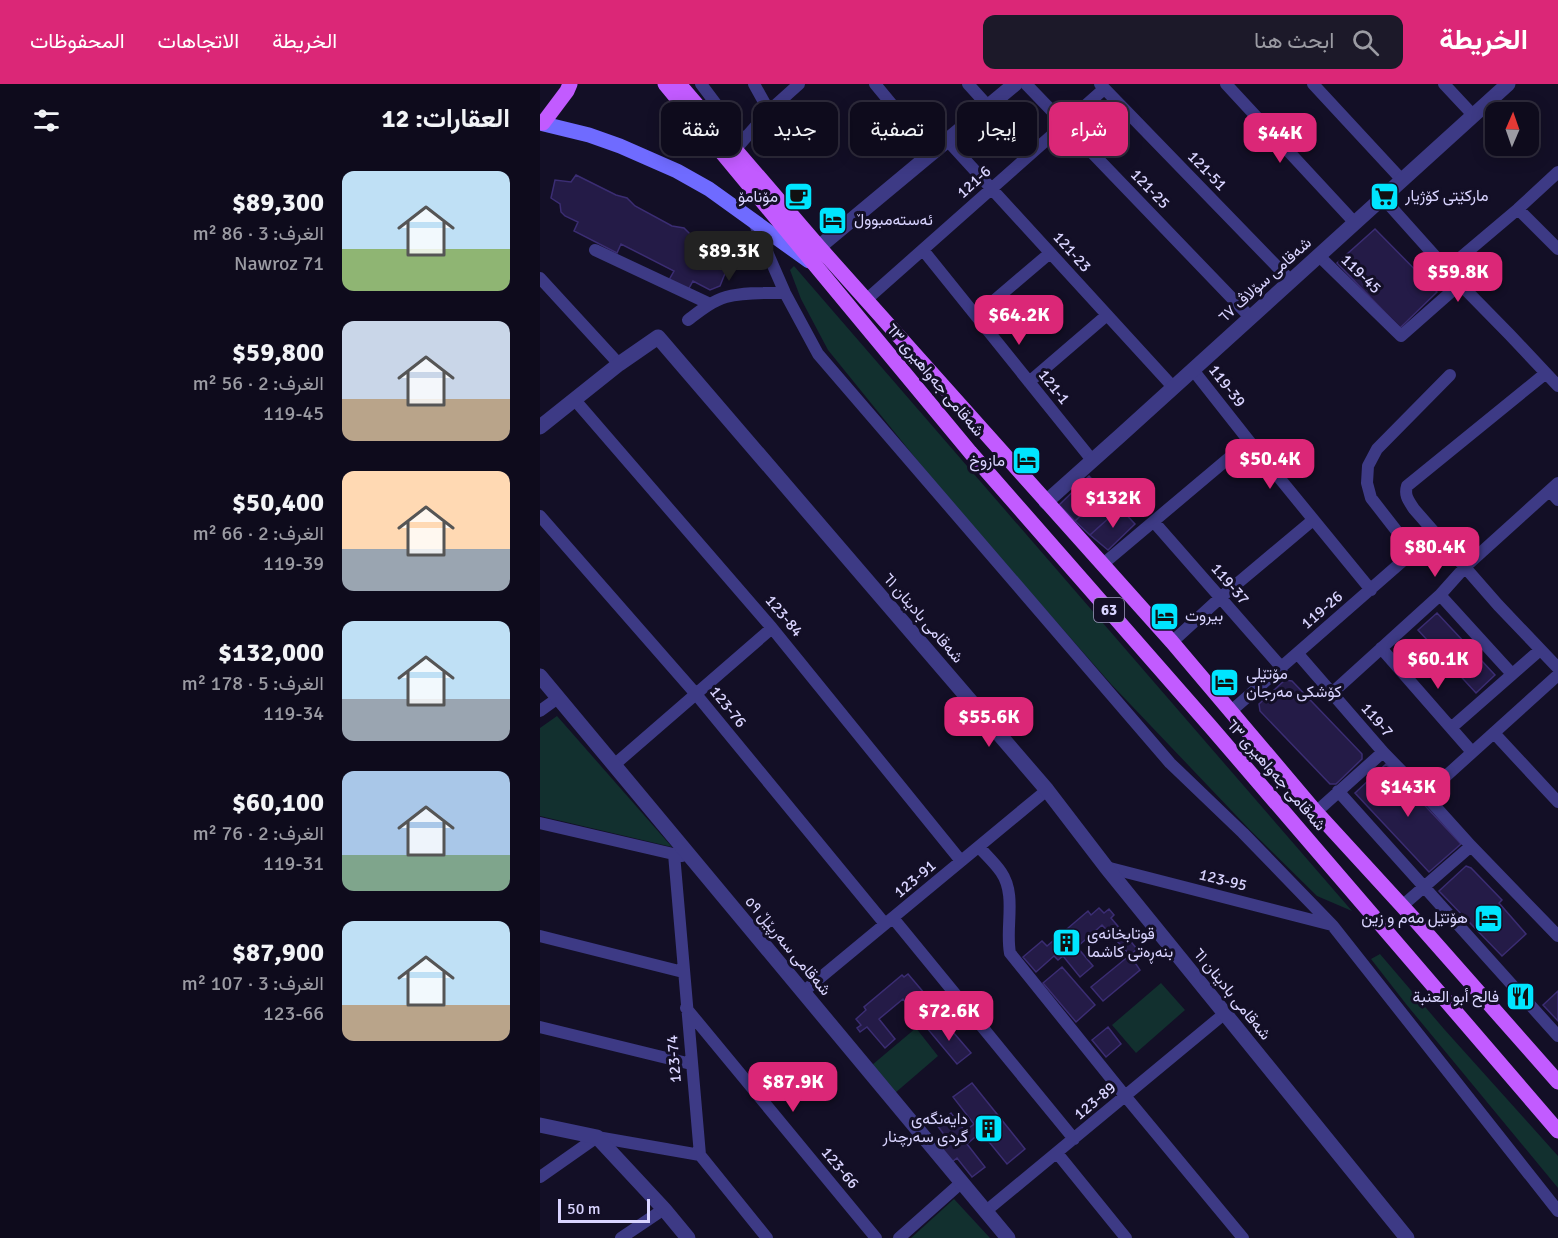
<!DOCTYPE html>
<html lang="ar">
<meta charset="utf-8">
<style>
:root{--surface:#0e0b1c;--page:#1c1929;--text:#f1f3f6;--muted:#9b9ba3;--line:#2e2b3b;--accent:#db2777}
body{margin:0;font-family:Signika,Vazirmatn,sans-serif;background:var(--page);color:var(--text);direction:rtl;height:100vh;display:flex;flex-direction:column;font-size:22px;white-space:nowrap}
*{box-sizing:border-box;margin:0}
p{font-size:20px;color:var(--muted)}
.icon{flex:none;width:33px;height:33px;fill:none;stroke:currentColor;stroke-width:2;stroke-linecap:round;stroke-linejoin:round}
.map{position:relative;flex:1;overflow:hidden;direction:ltr}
.panel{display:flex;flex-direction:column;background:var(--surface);width:540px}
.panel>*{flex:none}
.guide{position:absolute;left:18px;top:18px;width:570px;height:54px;direction:rtl;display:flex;gap:12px}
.needle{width:39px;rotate:2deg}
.controls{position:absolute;left:945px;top:18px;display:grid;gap:12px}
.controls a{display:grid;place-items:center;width:54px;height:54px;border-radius:12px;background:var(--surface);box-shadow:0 3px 15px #0003,0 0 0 2px var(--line);font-size:30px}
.scale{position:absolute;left:18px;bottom:15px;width:92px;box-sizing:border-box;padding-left:6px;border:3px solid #d9d4ff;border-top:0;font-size:16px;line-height:21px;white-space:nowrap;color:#d9d4ff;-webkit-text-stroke:4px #130f26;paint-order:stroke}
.price{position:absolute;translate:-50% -51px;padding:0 14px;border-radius:12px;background:var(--accent);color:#fff;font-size:20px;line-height:39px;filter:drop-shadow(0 2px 3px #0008)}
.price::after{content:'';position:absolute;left:50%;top:36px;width:18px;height:14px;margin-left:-9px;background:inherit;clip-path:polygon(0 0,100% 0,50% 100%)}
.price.selected{background:#222;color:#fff}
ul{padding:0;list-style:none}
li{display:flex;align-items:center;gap:18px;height:150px;padding:0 30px}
li span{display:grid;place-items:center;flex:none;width:168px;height:120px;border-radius:12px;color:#555}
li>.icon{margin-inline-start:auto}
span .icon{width:72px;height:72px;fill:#fffc;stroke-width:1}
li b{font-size:26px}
h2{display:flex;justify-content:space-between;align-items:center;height:72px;padding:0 30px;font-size:26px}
.pill{padding:0 21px;border-radius:12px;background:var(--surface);box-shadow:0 3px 15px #0003,0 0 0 2px var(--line);font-size:21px;line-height:54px}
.pill.selected{background:var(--accent);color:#fff}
header{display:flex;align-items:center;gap:36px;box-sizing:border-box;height:84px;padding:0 30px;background:var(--accent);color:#fff}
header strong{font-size:28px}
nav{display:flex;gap:33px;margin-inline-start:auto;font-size:21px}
.search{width:420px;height:54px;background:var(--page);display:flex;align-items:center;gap:15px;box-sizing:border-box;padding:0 21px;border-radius:12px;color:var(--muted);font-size:22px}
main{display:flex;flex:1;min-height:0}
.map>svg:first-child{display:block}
</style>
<header>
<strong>الخريطة</strong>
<div class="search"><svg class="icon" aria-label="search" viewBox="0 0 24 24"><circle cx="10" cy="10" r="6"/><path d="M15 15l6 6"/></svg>ابحث هنا</div>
<nav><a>الخريطة</a><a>الاتجاهات</a><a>المحفوظات</a></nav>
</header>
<main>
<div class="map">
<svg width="1018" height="1154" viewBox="0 0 1018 1154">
<rect width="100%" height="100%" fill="#130f26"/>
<path fill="#12302f" d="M 254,182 L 812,827 L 777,812 L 710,746 L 571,600 L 411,418 L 288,266 L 261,215 L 250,186 Z
M 17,632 L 132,763 L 0,732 L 0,644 Z
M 840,870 L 904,945 L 1018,1072 L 1018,1104 L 866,920 L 831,875 Z
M 621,899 L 645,926 L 596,969 L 572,941 Z
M 376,944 L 398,972 L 355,1009 L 332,981 Z
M 414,1115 L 450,1154 L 371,1154 Z"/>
<path fill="#241b47" stroke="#3b2d73" stroke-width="1.5" d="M 36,91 L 76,111 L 87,114 L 95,122 L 132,142 L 144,144 L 153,153 L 192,172 L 180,202 L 170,206 L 153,197 L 148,206 L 129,196 L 134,187 L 81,160 L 77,169 L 34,147 L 38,138 L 25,132 L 21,128 L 20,120 L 11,114 L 15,96 L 31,98 Z
M 835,145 L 897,208 L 860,244 L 797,179 Z
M 549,392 L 565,409 L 535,437 L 519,421 Z
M 565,409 L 580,424 L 550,451 L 535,437 Z
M 580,424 L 595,440 L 568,466 L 550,451 Z
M 897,529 L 955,591 L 936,609 L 878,546 Z
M 745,596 L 752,597 L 822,670 L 822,675 L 796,700 L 790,700 L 720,627 L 719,620 Z
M 846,680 L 921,760 L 889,788 L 815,709 Z
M 926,782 L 931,784 L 962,816 L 959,819 L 986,850 L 962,872 L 899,807 Z
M 559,824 L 564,829 L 569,825 L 574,831 L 571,834 L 597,865 L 590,871 L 562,841 L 537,863 L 553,882 L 540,893 L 523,872 L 518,876 L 514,872 L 496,888 L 483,873 L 502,857 L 507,862 L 548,827 L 551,831 Z
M 590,871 L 600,886 L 563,917 L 551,903 Z
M 522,883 L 555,921 L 536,938 L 503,899 Z
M 368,890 L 396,923 L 381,937 L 363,915 L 339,935 L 355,955 L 345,964 L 327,943 L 320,948 L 317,944 L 321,941 L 316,935 L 326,926 L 324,923 L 362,891 L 364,893 Z
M 1018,907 L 1018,937 L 1003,921 Z
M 385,934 L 394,944 L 398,941 L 402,945 L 407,941 L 431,969 L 417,980 L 381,937 Z
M 568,943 L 581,960 L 566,973 L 552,956 Z
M 432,999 L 485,1065 L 467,1080 L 441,1048 L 427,1060 L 445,1083 L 432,1093 L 417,1074 L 412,1078 L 396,1060 L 405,1052 L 397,1041 L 411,1029 L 425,1047 L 434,1040 L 413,1013 Z"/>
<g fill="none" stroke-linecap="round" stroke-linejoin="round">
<path stroke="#3d3a85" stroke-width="12" d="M 161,0 L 203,56
M 214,0 L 229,27
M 335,0 L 392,69
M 428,0 L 448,22
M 486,0 L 711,234
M 560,0 L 751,197
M 686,0 L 815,139
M 773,0 L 862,96
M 904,0 L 933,31
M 407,56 L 633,303
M 195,66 L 229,27 L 259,0
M 843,114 L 920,200 L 970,251 L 1018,302
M 978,125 L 1018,165
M 214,138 L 245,209 L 278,270 L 630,679 L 703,749 L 793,842 L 1018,1127
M 55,166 L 170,220
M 383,166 L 552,376
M 779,172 L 861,252 L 920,200
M 907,185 L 978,125 L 1018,88
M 0,194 L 79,280
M 326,216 L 564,5
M 436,232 L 510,169
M 148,236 C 160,227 172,217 186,213 C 205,208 226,209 245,209
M 653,286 L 709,357 L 831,506
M 1006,289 L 867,402 C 864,412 869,417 874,425 L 958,521 L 1018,584
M 489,298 L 567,231
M 34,315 L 232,544 L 421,777
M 1010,407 L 1018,416
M 0,432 L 155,609 L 345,840
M 614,438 L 742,584
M 873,468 L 831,414 L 827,399 L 828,382 L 837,365 L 910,291
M 563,480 L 709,357
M 900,511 L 972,590
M 632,558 L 680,514 L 773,436
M 841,564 L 932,668
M 758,570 L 843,668 L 885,711 L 931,762 L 1018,852
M 792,609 L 900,511 L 925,483 L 1018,399
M 0,627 L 18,614
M 690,628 L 873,468 L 897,450
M 911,644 L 1000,566
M 954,649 L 1018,718
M 74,681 L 232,544
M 798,707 L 1018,952
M 885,711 L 1018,591
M 776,728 L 843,668
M 0,739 L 142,772
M 439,763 C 446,771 455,779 461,788 C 477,811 465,843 470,869 L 586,1013 L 703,1154
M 134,770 L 160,1071 L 227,1154
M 566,783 L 792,841
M 862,822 L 931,762
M 353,834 L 534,1055
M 0,852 L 143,888
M 263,908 L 507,706
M 146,924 L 336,1154
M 0,943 L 151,980
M 517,1069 L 586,1154
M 0,1093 L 57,1053 L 160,1071
M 446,1127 L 684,930
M 81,1154 L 124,1125
M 359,1154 L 422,1098"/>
<path stroke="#3d3a85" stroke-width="15" d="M 279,163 L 475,0
M 0,343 L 79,280 L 118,253 L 507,706 L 566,783 L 867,1154
M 506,418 L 581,351 L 968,0
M 0,592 L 468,1154
M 0,1041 L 57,1053 L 124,1125 L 148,1154"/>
<path stroke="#6f6bff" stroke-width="15" d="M 0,39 L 49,51 L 80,62 L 137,87 L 169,105 L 269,177"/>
<path stroke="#c25bff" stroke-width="15" d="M 125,0 L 430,368 L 670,642 L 1018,1047
M 139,0 L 279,163 L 632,558 L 776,728 L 875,836 L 1018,998
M 3,39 L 27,7 L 30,0"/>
</g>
<defs>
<symbol id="supermarket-square" viewBox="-11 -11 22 22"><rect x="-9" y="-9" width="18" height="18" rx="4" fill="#00e5ff" stroke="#130f26"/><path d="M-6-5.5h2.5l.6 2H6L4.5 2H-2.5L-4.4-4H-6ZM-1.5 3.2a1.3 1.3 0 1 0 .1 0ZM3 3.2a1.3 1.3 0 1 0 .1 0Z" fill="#111"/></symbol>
<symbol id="cafe-square" viewBox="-11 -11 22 22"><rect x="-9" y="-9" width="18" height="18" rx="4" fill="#00e5ff" stroke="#130f26"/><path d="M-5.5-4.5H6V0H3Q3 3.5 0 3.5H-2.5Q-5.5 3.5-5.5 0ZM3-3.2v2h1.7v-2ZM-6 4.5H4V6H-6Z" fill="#111"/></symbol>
<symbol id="hotel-square" viewBox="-11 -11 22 22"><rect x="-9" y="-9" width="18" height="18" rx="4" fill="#00e5ff" stroke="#130f26"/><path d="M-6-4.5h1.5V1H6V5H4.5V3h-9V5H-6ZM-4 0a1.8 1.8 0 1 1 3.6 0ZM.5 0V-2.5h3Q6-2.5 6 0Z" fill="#111"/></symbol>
<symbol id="building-square" viewBox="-11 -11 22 22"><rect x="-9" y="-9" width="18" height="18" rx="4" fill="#00e5ff" stroke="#130f26"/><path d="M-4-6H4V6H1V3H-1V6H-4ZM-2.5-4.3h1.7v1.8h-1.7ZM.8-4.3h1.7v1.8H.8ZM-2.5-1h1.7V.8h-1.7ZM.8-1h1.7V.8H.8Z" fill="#111"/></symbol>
<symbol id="restaurant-square" viewBox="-11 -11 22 22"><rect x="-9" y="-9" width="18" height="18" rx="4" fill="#00e5ff" stroke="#130f26"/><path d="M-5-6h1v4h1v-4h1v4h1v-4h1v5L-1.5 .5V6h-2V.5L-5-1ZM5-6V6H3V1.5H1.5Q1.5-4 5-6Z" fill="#111"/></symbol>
</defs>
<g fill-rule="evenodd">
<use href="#supermarket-square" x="828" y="96" width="33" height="33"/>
<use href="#cafe-square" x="242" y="96" width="33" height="33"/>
<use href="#hotel-square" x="276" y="120" width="33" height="33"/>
<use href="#hotel-square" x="470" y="360" width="33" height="33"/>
<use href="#hotel-square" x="608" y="516" width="33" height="33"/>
<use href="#hotel-square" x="668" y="582" width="33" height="33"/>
<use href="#hotel-square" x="932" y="818" width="33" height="33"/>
<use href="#building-square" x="510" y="842" width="33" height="33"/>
<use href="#restaurant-square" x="964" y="896" width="33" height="33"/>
<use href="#building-square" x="432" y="1028" width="33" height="33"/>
</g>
<g text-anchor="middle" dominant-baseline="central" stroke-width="6" stroke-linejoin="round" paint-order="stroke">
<rect fill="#130f26" stroke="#9e99be" stroke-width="1.5" x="554" y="514" width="30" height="24" rx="4.5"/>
<g font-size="15" font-weight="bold" fill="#d9d4ff">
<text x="569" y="526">63</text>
</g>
<g font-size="16" fill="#d9d4ff" stroke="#130f26">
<text transform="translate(667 87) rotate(46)">121-51</text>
<text transform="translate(434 98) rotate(-42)">121-6</text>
<text transform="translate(610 105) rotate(46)">121-25</text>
<text transform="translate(532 168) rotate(48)">121-23</text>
<text transform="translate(821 190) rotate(44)">119-45</text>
<text transform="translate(725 196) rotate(-42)">شەقامی سۆلاڤ ٦٧</text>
<text transform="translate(395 296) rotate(50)">شەقامی جەواهیری ٦٣</text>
<text transform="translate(687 302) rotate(52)">119-39</text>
<text transform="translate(514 303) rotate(51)">121-1</text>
<text transform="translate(690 500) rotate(49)">119-37</text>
<text transform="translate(782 526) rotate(-41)">119-26</text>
<text transform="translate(244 532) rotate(50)">123-84</text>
<text transform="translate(383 534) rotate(49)">شەقامی بادینان ٦١</text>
<text transform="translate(188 623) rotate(51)">123-76</text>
<text transform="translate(837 636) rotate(49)">119-7</text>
<text transform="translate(736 691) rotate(49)">شەقامی جەواهیری ٦٣</text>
<text transform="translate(375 795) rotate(-40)">123-91</text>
<text transform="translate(683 796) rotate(14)">123-95</text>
<text transform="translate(248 862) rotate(50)">شەقامی سەرپێڵ ٥٩</text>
<text transform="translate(692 910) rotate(51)">شەقامی بادینان ٦١</text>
<text transform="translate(134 975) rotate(-95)">123-74</text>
<text transform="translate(555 1017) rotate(-40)">123-89</text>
<text transform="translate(300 1084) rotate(50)">123-66</text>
</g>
<g font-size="16" fill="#d9d4ff" stroke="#130f26" text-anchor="start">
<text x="865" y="112">مارکێتی کۆژیار</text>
<text x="238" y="113" text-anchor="end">مۆنامۆ</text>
<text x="314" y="136">ئەستەمبووڵ</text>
<text x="465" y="377" text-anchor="end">مازوخ</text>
<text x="645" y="532">بیروت</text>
<text x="706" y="590">مۆتێلی<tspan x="706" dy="18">کۆشکی مەرجان</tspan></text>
<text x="928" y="834" text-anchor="end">هۆتێل مەم و زین</text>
<text x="547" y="850">قوتابخانەی<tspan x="547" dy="18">بنەڕەتی کاشما</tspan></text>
<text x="959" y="913" text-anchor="end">فالح أبو العنبة</text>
<text x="428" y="1035" text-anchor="end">دایەنگەی<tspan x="428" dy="18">گردی سەرچنار</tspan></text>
</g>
</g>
</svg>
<div class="controls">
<a><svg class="needle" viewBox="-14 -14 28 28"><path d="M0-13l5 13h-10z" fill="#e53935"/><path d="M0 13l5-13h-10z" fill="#9b9ba3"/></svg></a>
</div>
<div class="scale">50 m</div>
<b class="price" style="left:740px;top:80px">$44K</b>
<b class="price selected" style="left:189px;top:198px">$89.3K</b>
<b class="price" style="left:918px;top:219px">$59.8K</b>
<b class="price" style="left:479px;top:262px">$64.2K</b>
<b class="price" style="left:730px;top:406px">$50.4K</b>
<b class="price" style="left:573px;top:445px">$132K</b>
<b class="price" style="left:895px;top:494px">$80.4K</b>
<b class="price" style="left:898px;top:606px">$60.1K</b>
<b class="price" style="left:449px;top:664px">$55.6K</b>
<b class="price" style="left:868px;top:734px">$143K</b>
<b class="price" style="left:409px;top:958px">$72.6K</b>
<b class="price" style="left:253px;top:1029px">$87.9K</b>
<div class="guide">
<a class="pill selected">شراء</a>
<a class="pill">إيجار</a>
<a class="pill">تصفية</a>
<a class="pill">جديد</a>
<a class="pill">شقة</a>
</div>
</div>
<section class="panel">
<h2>العقارات: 12<svg class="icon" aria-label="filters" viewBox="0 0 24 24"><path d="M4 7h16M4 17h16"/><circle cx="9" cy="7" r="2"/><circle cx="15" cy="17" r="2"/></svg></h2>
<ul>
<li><span style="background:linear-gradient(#bfe0f5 65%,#8fb573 0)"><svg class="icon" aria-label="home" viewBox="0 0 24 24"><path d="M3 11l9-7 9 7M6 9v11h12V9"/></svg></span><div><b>$89,300</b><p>الغرف: 3 · 86 m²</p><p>71 Nawroz</p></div></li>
<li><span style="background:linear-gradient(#c9d6e8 65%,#b9a48a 0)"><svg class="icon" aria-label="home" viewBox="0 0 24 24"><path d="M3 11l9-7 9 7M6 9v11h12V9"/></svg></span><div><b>$59,800</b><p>الغرف: 2 · 56 m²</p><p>119-45</p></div></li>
<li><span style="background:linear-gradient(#ffd9b3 65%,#9aa5b1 0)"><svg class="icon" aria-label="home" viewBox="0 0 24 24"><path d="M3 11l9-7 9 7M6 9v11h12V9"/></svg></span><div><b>$50,400</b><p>الغرف: 2 · 66 m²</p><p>119-39</p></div></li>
<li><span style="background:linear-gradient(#bfe0f5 65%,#9aa5b1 0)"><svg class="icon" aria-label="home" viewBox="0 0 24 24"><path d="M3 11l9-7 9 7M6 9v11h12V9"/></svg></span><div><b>$132,000</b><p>الغرف: 5 · 178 m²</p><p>119-34</p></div></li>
<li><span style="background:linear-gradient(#a9c7e8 70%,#7fa58c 0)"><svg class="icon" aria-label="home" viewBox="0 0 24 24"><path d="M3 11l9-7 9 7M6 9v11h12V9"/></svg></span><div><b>$60,100</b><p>الغرف: 2 · 76 m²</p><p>119-31</p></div></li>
<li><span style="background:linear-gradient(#bfe0f5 70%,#b9a48a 0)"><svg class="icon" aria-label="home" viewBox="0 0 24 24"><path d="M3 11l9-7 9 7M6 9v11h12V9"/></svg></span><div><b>$87,900</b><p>الغرف: 3 · 107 m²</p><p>123-66</p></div></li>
</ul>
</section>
</main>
